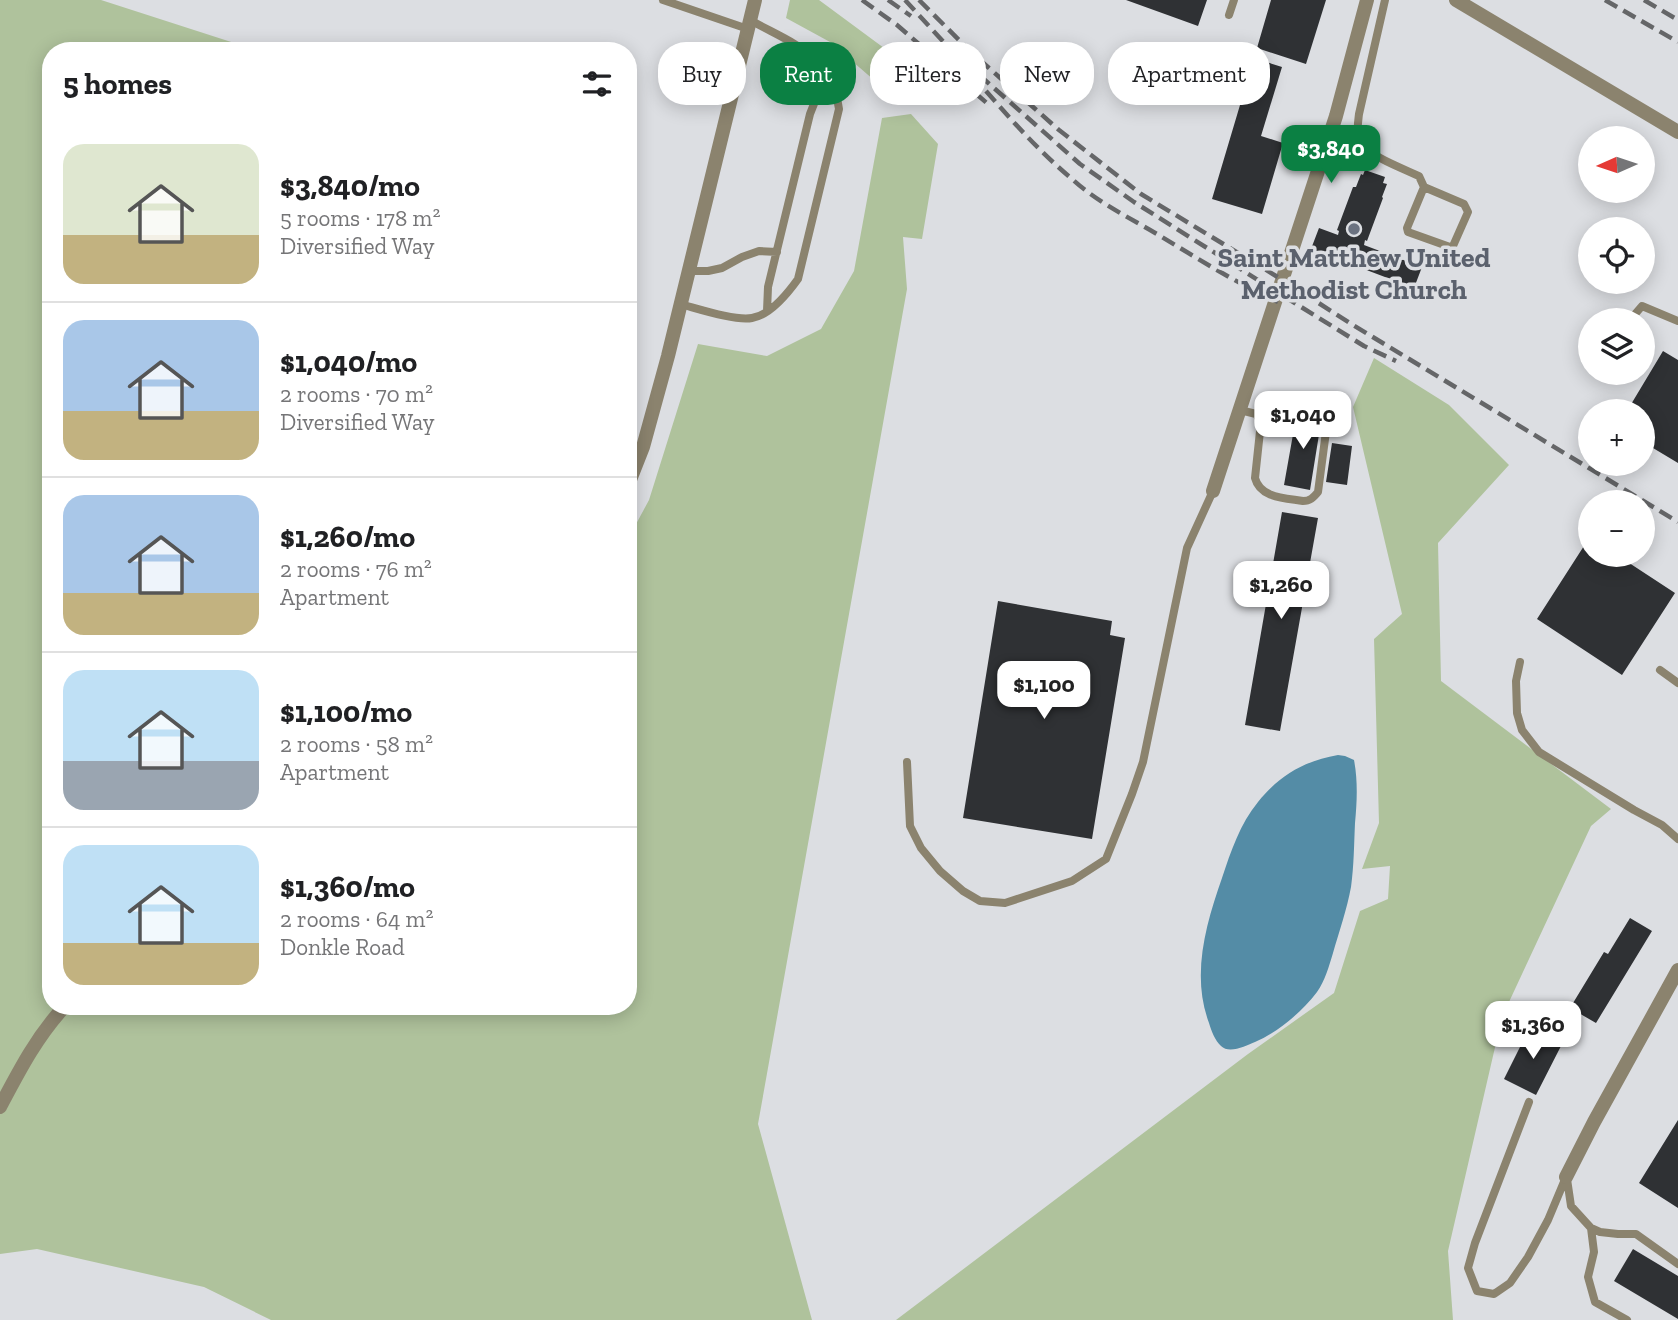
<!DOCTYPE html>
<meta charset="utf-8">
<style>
:root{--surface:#fff;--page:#f6f6f6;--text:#202124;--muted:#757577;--line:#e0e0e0;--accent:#0b8043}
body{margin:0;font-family:"Zilla Slab",serif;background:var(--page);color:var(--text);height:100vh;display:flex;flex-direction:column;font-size:26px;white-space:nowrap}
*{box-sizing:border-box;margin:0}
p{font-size:23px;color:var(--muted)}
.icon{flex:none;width:38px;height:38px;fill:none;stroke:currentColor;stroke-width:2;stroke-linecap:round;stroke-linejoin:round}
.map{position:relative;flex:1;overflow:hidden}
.panel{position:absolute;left:42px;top:42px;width:595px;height:973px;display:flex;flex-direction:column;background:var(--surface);border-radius:28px;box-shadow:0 4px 18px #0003}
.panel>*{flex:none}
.top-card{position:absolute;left:658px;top:42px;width:665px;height:63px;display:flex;gap:14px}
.needle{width:46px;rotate:267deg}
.controls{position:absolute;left:1578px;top:126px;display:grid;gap:14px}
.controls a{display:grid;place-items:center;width:77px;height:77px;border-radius:50%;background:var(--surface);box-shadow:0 4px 18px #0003;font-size:35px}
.price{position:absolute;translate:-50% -60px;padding:0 16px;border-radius:14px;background:#fff;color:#222;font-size:23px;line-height:46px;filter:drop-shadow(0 2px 4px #0008)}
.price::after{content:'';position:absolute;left:50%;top:42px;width:21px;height:16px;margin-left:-10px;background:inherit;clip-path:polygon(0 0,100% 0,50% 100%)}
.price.selected{background:var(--accent);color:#fff}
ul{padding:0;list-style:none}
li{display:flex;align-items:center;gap:21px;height:175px;padding:0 21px}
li+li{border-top:2px solid var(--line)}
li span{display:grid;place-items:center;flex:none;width:196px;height:140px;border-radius:21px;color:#555}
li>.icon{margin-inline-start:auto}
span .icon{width:84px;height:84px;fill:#fffc;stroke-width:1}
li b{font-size:30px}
h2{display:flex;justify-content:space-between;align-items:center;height:84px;padding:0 21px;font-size:30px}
.chip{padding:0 24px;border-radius:28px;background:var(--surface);box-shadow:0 4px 18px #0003;font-size:24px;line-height:63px}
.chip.selected{background:var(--accent);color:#fff}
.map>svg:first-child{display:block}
</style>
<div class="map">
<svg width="1678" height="1320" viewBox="0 0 1678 1320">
<rect width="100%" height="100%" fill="#dcdee2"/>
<path fill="#afc29c" d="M 0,0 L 101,0 L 259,51 L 51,51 L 51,1006 L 628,1006 L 628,539 L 649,500 L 698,344 L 767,356 L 821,329 L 854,271 L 882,118 L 911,114 L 938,144 L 922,239 L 903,237 L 907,289 L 758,1124 L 812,1320 L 271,1320 L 204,1287 L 37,1249 L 0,1254 Z
M 790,0 L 819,0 L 884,48 L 891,78 L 882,87 L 830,42 L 786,18 Z
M 1374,358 L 1449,405 L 1509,465 L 1438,543 L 1441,681 L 1611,809 L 1591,826 L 1502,1017 L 1448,1251 L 1453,1320 L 896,1320 L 1248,1054 L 1334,993 L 1360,911 L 1388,899 L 1390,866 L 1362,869 L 1379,823 L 1374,639 L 1402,614 L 1353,407 Z"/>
<path fill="#548ca6" d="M 1338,755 L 1345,756 L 1354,760 C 1358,781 1357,802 1355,823 C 1354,844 1354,866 1351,887 C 1347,909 1339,932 1333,953 C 1329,966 1325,981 1317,992 C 1302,1012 1278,1032 1255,1042 C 1246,1046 1229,1054 1221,1046 C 1215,1041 1211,1030 1209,1023 C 1191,975 1206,924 1222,878 C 1231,851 1240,824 1258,802 C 1280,775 1304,761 1338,755 Z"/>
<path fill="#2f3134" d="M 1126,0 L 1207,0 L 1198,26 Z
M 1271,0 L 1326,0 L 1306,64 L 1257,48 Z
M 1254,58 L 1282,67 L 1261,136 L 1283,143 L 1262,214 L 1212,199 Z
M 1365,170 L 1385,177 L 1383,183 L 1387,184 L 1382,197 L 1383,198 L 1367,241 L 1365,240 L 1364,245 L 1422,267 L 1414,288 L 1311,249 L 1319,228 L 1338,235 L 1339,231 L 1337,230 L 1353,187 L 1356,187 L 1361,174 L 1363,175 Z
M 1663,351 L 1678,360 L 1678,463 L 1643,442 L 1643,411 L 1627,411 Z
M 1297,412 L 1322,416 L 1310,490 L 1284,485 Z
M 1332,443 L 1352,446 L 1347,485 L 1326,482 Z
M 1282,512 L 1318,518 L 1280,731 L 1245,725 Z
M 1591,535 L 1591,555 L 1617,555 L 1675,593 L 1622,675 L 1537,619 Z
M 998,601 L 1112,621 L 1110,635 L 1125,638 L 1092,839 L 963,818 Z
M 1630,918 L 1652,931 L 1596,1023 L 1570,1008 L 1604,952 L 1608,954 Z
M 1530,1027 L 1562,1044 L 1536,1095 L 1504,1079 Z
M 1678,1120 L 1678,1208 L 1639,1183 Z
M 1633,1249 L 1678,1276 L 1678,1319 L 1614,1281 Z"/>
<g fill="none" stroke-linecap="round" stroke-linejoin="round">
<path stroke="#8b836e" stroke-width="8" d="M 663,0 L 748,29
M 1385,0 L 1359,114 C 1358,123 1356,133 1361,142 C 1368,156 1404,169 1419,176 L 1424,187 L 1464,204 L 1468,212 L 1453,246 L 1450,247 L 1408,232 L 1407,228 L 1424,187
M 1229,15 L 1234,0
M 688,271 L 708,271 L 722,268 L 742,257 L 759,251 L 777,252
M 680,304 C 699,309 735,321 752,318 C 771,315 788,293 798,279 L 839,109 C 831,54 793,44 750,20
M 767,311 L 768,287 L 810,114 L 819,91 L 829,78
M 1630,320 L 1642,306 L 1678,321
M 1240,410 L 1256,414 L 1261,422 L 1255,478 C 1260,498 1285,498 1303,501 C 1310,501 1313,498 1318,492 L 1327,424
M 1520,662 L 1516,681 L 1517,713 L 1522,730 L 1539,752 L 1634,810 L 1662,825 L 1678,839
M 1660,670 L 1678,683
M 907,762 L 910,826 L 921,848 L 940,871 L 963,891 L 980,901 L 1005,903 L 1072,881 L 1106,859 L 1132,794 L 1143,762 L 1187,548 L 1213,491
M 1529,1102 L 1475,1243 L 1468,1268 L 1477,1291 L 1494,1294 L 1510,1283 L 1528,1257 L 1548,1220 L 1566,1177
M 1567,1179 L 1571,1206 L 1591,1228 L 1600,1232 L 1618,1234 L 1636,1234 L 1678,1264
M 1591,1228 L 1594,1252 L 1588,1277 L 1595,1302 L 1627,1320"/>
<path stroke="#8b836e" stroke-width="14" d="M 628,485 L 643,447 L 668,356 L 755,0
M 1213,491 L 1336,116 L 1367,0
M 0,1107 C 19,1071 37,1036 65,1006
M 1566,1177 L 1594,1122 L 1678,970"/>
<path stroke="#8b836e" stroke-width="14" d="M 1456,0 L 1678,132"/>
<path stroke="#656668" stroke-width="4.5" stroke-dasharray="14 7" stroke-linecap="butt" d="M 862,0 L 897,25 L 989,105
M 888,0 L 911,16
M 905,0 L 951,50 L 1080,164 L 1134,202 L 1277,292 L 1364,346 L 1396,361
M 919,0 L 972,53 L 1059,130 L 1141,194 L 1281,279 L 1353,325 L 1678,522
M 1605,0 L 1678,42
M 1644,0 L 1678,20
M 986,91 C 1013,122 1040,152 1072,179 C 1097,202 1128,217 1157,234 C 1197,258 1236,283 1278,302"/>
</g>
<circle fill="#6b7280" stroke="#dcdee2" stroke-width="2.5" cx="1354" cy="229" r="7"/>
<g text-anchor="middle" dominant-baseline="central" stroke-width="7" stroke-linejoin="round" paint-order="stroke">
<g font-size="28" font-weight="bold" fill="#5b616d" stroke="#dcdee2">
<text x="1354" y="257">Saint Matthew United<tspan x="1354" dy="32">Methodist Church</tspan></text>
</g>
</g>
</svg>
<div class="controls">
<a><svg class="needle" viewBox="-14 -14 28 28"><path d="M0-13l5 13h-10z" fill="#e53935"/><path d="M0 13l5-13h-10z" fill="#757577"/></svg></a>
<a><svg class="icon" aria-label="locate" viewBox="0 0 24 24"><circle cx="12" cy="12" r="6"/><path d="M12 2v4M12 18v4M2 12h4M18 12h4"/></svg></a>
<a><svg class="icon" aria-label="layers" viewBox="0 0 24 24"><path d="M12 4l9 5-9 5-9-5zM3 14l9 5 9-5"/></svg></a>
<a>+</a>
<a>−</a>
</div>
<b class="price selected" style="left:1331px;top:185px">$3,840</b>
<b class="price" style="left:1303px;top:451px">$1,040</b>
<b class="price" style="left:1281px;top:621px">$1,260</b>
<b class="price" style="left:1044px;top:721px">$1,100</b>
<b class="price" style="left:1533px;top:1061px">$1,360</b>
<div class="top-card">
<a class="chip">Buy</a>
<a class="chip selected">Rent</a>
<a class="chip">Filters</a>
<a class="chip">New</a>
<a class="chip">Apartment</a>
</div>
<section class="panel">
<h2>5 homes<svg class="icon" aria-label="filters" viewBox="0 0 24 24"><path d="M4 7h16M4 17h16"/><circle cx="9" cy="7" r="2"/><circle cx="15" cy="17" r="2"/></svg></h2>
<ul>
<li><span style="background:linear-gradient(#dfe7d0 65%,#c2b280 0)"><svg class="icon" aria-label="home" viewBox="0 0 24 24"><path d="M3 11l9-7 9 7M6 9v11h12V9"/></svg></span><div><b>$3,840/mo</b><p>5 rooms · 178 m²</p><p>Diversified Way</p></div></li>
<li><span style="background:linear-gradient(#a9c7e8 65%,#c2b280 0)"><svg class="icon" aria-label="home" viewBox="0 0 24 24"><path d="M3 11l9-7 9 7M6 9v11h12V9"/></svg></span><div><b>$1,040/mo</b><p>2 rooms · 70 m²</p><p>Diversified Way</p></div></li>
<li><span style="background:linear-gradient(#a9c7e8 70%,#c2b280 0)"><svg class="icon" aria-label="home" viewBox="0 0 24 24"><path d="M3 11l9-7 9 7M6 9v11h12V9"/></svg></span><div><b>$1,260/mo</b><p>2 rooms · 76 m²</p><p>Apartment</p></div></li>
<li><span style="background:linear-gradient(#bfe0f5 65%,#9aa5b1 0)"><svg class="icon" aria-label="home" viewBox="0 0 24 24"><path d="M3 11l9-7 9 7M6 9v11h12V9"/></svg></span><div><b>$1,100/mo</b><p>2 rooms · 58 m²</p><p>Apartment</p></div></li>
<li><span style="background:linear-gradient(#bfe0f5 70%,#c2b280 0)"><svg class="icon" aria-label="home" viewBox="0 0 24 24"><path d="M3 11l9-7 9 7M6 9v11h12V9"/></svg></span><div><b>$1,360/mo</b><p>2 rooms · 64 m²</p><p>Donkle Road</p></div></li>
</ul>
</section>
</div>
